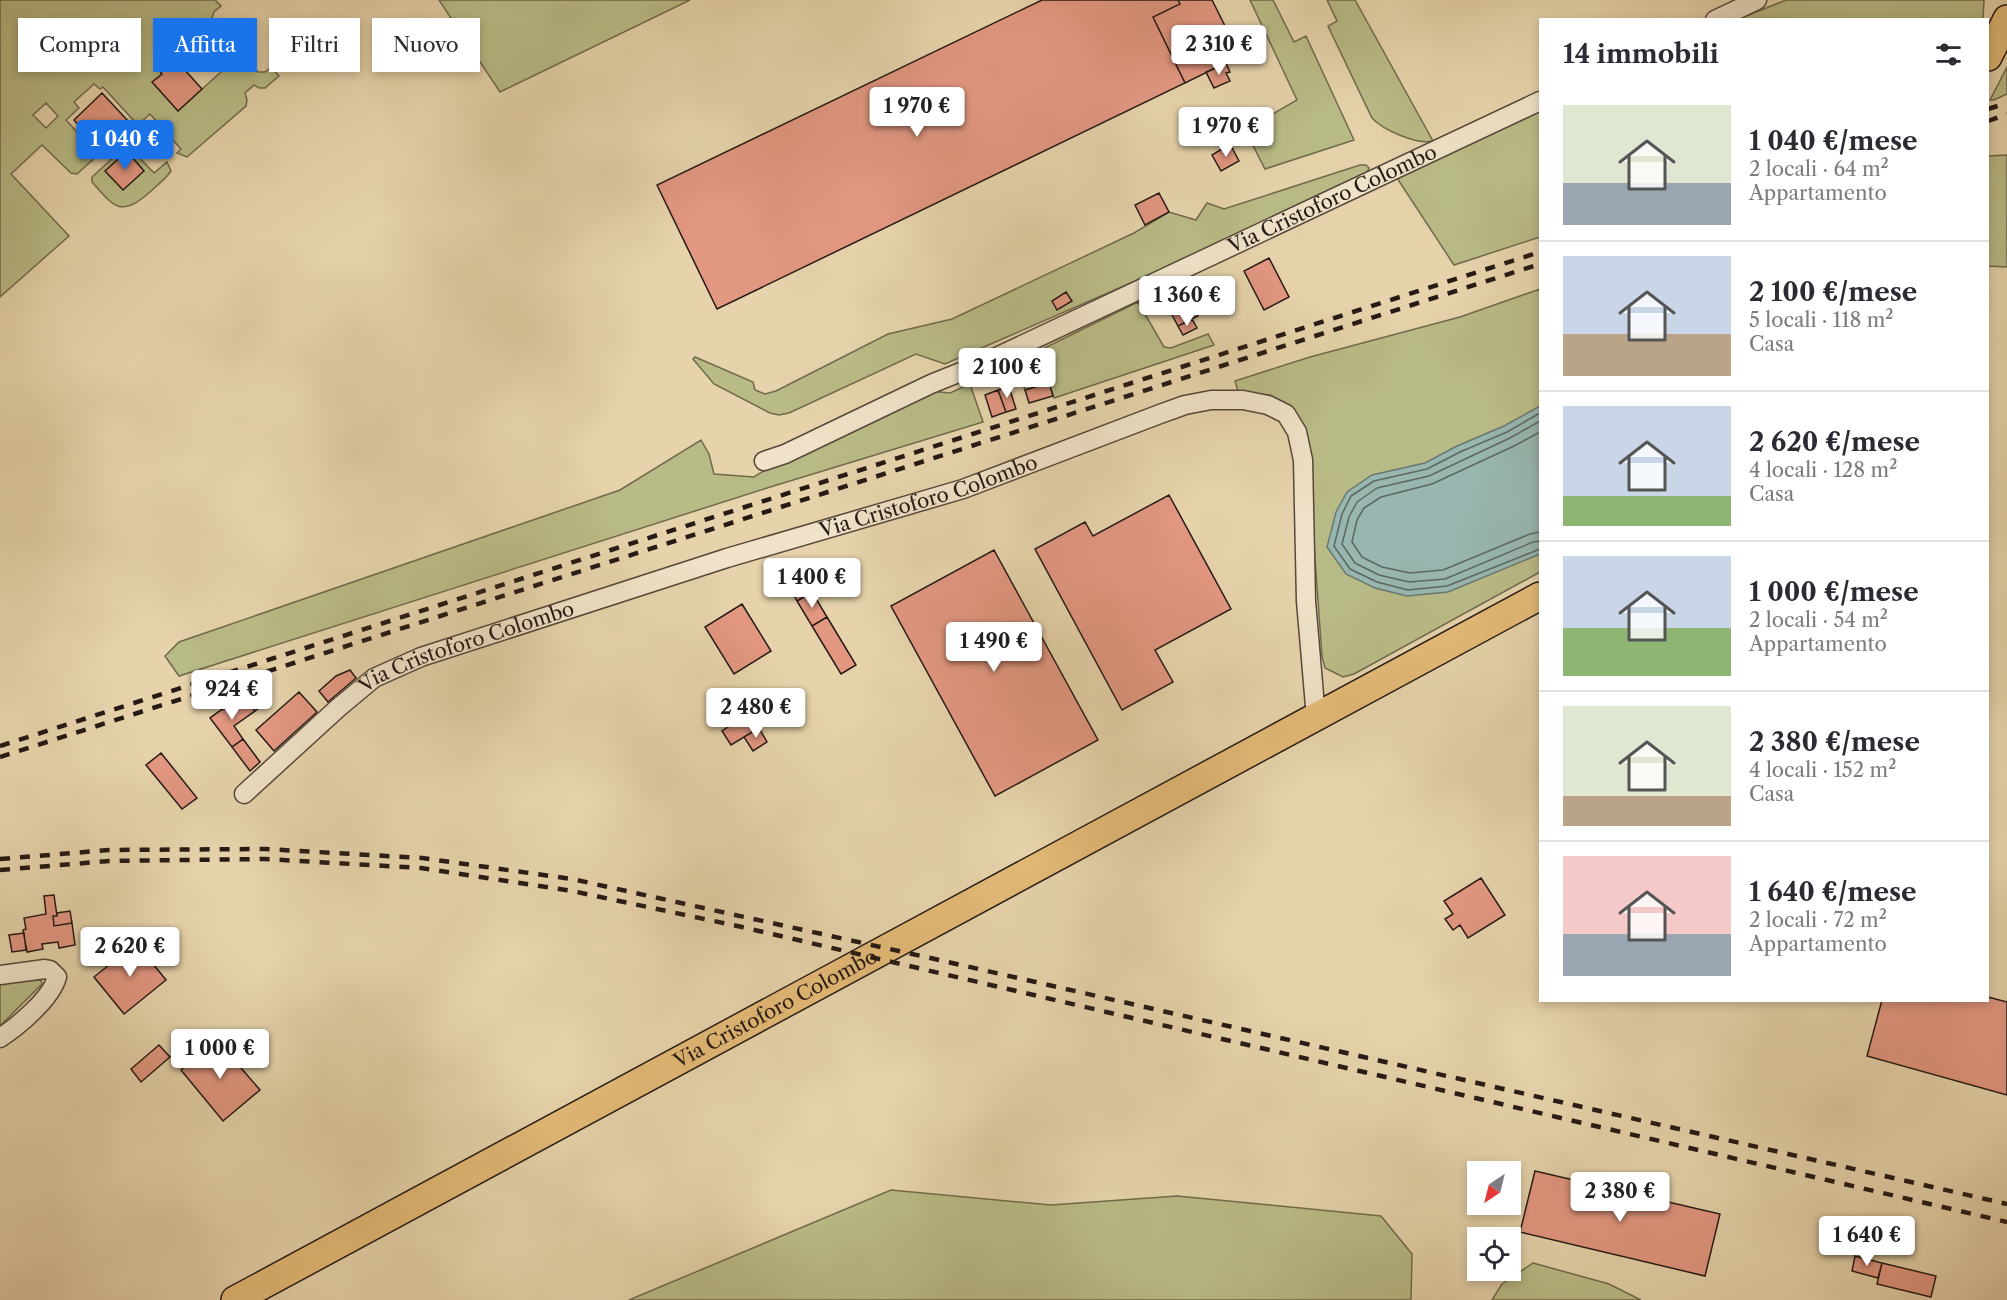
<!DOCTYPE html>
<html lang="it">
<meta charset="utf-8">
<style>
:root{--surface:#fff;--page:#f7f7f7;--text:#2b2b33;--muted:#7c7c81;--line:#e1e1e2;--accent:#1a73e8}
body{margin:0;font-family:"Libre Caslon Text",serif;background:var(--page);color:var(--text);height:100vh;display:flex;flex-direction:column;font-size:22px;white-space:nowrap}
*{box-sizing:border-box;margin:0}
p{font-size:20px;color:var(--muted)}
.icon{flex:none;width:33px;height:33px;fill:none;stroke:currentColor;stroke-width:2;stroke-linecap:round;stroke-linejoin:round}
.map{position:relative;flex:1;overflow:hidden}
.side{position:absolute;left:1539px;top:18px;width:450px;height:984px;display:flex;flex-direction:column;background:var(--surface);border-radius:0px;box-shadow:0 3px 9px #0003}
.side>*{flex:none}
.guide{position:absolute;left:18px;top:18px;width:570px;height:54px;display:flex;gap:12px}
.needle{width:39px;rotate:215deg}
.fabs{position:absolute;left:1467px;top:1161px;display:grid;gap:12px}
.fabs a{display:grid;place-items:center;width:54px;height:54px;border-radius:0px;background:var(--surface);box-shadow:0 3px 9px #0003;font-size:30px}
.price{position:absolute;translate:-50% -51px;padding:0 14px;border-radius:6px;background:#fff;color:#222;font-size:20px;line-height:39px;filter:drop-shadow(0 2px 3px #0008)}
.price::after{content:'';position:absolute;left:50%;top:36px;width:18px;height:14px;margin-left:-9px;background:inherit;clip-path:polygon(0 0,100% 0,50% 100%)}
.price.active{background:var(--accent);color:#fff}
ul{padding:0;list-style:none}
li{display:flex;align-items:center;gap:18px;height:150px;padding:0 24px}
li+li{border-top:2px solid var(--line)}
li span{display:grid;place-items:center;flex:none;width:168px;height:120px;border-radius:0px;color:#555}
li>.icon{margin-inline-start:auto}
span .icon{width:72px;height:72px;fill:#fffc;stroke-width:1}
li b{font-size:26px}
h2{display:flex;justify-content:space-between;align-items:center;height:72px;padding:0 24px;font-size:26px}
.chip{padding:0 21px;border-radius:0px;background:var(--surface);box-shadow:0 3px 9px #0003;font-size:21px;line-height:54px}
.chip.active{background:var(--accent);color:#fff}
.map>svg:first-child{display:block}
</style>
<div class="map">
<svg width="2007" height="1300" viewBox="0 0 2007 1300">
<rect width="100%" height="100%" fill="#e6d3ab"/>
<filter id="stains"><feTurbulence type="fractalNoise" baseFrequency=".00333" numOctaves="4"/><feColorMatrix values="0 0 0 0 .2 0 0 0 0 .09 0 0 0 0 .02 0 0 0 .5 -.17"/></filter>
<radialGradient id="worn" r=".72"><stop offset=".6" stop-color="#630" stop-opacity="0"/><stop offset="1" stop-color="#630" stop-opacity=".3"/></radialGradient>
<path fill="#b9bb86" stroke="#706a4e" stroke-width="1.5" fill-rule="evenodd" d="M 0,0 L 215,0 L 221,6 L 214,12 L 212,18 L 229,37 L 237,36 L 248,50 L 246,57 L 258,72 L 265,72 L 271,67 L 279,76 L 265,88 L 259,88 L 254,85 L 245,93 L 247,100 L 246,106 L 187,157 L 177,153 L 181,149 L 150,114 L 139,124 L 136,123 L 103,87 L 100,89 L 94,84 L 74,102 L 79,108 L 66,120 L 98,155 L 77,174 L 71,173 L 42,145 L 11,174 L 69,236 L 0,297 ZM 204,27 L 233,61 L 178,111 L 153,82 L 162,74 L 159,70 ZM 46,103 L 58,116 L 46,128 L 33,115 Z
M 439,0 L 690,0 L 500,92 Z
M 1250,0 L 1273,0 L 1294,42 L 1306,36 L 1354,140 L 1265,169 L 1245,130 L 1297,100 Z
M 1327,0 L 1355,0 L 1433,141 C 1417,145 1383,130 1372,118 L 1328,26 L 1337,21 Z
M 1786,0 L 1984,0 L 1983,20 L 1739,19 Z
M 2007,67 L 2007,94 L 1994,100 L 1990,100 Z
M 1540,111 L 1540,237 L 1454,265 L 1397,178 Z
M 127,145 L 154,173 L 167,162 L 171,171 C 166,179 157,185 150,192 C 121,218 114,207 92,182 L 92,177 Z
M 2007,155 L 2007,267 L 1988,266 L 1988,156 Z
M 1360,165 L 1366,165 L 1369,168 L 1366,175 L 1165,268 L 945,364 L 916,354 L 789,413 L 779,415 L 770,413 L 714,384 L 693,359 L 695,357 L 753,382 L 755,390 L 765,394 L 776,391 L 888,334 L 952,319 L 1134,233 L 1169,212 L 1196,220 L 1207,203 L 1224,209 Z
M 1540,289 L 1540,572 L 1354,674 L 1343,677 L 1325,668 L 1322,656 L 1308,463 L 1291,409 L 1270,395 L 1239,395 L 1235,381 L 1310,357 L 1460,317 Z
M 1138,302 L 1164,347 L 1171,348 L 1208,334 L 1214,345 L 1054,398 L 1049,383 L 1025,390 L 1016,362 Z
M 970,384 L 983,422 L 767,488 L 179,676 L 165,656 L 179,642 L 620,490 L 701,440 L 709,454 L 714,474 L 754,477 L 765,470 L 931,391 L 950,393 Z
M 41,980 L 42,984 L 0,1026 L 0,983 Z
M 891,1190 L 1051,1205 L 1177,1196 L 1381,1216 L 1412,1254 L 1411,1300 L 629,1300 Z
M 1533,1263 L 1609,1284 L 1641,1300 L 1492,1300 L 1502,1284 Z"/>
<path fill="#97b7b0" stroke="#6a7872" stroke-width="1.5" d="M 1540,406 L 1540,554 L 1448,592 L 1407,596 L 1375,588 L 1346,574 L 1327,547 L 1336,512 L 1347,492 L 1372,475 L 1425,463 L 1457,446 L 1504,426 Z"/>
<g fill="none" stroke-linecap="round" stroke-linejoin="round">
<path stroke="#5e6862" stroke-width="1.5" d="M 1540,413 L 1507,432 L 1460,452 L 1427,469 L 1374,481 L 1351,496 L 1342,514 L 1334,546 L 1350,569 L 1377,582 L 1408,590 L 1447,586 L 1540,549
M 1540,421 L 1510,438 L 1429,476 L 1377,488 L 1357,502 L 1349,517 L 1342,544 L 1355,563 L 1379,575 L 1409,582 L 1445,579 L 1533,542 L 1540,541
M 1540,432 L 1514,446 L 1432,484 L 1381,497 L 1364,508 L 1357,520 L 1352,542 L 1362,557 L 1382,567 L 1410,573 L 1443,570 L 1530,534 L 1540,532"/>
</g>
<path fill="#e29781" stroke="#261a15" stroke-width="1.5" d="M 1042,0 L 1178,0 L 1180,4 L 1153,17 L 1185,83 L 717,309 L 657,185 Z
M 1178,0 L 1212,0 L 1240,56 L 1185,83 L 1153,17 L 1180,4 Z
M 173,57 L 202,89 L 178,111 L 152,82 L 162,74 L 159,70 Z
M 1226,63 L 1230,72 L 1226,73 L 1230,81 L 1214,88 L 1206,72 Z
M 102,93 L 128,121 L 99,148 L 74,120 Z
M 1230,144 L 1239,161 L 1221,171 L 1212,155 Z
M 127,151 L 144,171 L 123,190 L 105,171 Z
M 1159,193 L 1169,212 L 1145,225 L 1135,205 Z
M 1269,258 L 1289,297 L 1264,310 L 1244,271 Z
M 1181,285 L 1198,316 L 1178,326 L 1162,296 Z
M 1066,292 L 1072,301 L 1057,310 L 1052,301 Z
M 1192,319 L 1197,328 L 1183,335 L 1178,326 Z
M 1049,383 L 1053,396 L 1029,403 L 1025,390 Z
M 1009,387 L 1016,409 L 1006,412 L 998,390 Z
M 998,390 L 1006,412 L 992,417 L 985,395 Z
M 1169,495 L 1231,609 L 1155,650 L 1173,682 L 1122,710 L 1035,549 L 1085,522 L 1093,536 Z
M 994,550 L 1098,740 L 995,796 L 891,606 Z
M 803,576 L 812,592 L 797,601 L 788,585 Z
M 812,592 L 827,617 L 812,626 L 797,601 Z
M 742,604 L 771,651 L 734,674 L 705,627 Z
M 827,617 L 856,665 L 841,674 L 812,626 Z
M 350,670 L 356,678 L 328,702 L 319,691 L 336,676 Z
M 299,692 L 317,712 L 274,751 L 256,730 Z
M 259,699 L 263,705 L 255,711 L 247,702 Z
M 247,702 L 255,711 L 234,726 L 243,739 L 232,747 L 210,718 L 221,710 Z
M 749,713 L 759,728 L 731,745 L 722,731 Z
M 759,728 L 767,742 L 753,751 L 744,737 Z
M 243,739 L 260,762 L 250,771 L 232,747 Z
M 161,753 L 197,798 L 182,809 L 146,765 Z
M 1481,878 L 1505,915 L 1468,938 L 1460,925 L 1453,930 L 1445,919 L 1453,914 L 1444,901 Z
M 54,895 L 57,916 L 53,916 L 54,926 L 72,923 L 75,945 L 59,948 L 58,942 L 42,944 L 43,949 L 27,952 L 23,930 L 26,929 L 24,918 L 46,914 L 44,896 Z
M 70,911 L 72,923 L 54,926 L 53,916 L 57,916 L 57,913 Z
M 24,933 L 26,950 L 12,952 L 9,935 Z
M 136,943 L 166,980 L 124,1014 L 94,977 Z
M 1988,997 L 2007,1002 L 2007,1095 L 1867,1056 L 1882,1000 L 1988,1000 Z
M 217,1040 L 260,1090 L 223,1121 L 181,1070 Z
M 159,1045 L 170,1057 L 141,1082 L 131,1069 Z
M 1535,1171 L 1720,1214 L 1705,1276 L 1520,1232 Z
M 1855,1256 L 1882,1263 L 1878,1278 L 1852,1271 Z
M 1882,1263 L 1936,1276 L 1931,1297 L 1877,1284 Z"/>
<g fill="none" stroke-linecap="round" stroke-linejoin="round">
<defs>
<g id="minor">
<path d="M 1715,20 L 1757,0"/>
<path id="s1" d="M 764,461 L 785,454 L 931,384 L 988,361 L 1540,101"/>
<path id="s2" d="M 244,794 L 338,708 L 374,678 L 421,657 L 727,558 L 963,489 L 1160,414 L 1185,405 L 1211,400 L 1243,400 L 1268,405 L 1286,414 L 1297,432 L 1303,460 L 1306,601 L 1316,718"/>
<path d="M 0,975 L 45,969 L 50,970 L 57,977 C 51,999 18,1026 0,1038"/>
</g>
<g id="primary">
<path d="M 1988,57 L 2007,19"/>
<path id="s3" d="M 235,1300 L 1540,596"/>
</g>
</defs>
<use href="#minor" stroke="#56483a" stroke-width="21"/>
<use href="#primary" stroke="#261a15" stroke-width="30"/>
<use href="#minor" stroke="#efe2c8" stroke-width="18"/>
<use href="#primary" stroke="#e3ba76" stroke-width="27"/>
<path stroke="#261a15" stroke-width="4.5" stroke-dasharray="10 10" stroke-linecap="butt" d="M 1988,109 L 2007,103
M 1988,121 L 2007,114
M 0,746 L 1540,252
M 0,757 L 1540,264
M 0,859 L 109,850 L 265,849 L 422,858 L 572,879 L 926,957 L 2007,1204
M 0,870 L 109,861 L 265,859 L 421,868 L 572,891 L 742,927 L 2007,1222"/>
</g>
<g text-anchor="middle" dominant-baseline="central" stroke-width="4.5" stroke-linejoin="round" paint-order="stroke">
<g font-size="20" fill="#261a15" stroke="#efe2c8">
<text stroke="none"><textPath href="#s1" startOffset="626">Via Cristoforo Colombo</textPath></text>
<text stroke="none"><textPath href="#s2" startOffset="758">Via Cristoforo Colombo</textPath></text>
<text stroke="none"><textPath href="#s2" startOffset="272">Via Cristoforo Colombo</textPath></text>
<text stroke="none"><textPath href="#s3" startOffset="614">Via Cristoforo Colombo</textPath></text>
</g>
</g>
<rect width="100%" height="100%" filter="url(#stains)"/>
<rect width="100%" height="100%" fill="url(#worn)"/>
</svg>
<div class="fabs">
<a><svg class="needle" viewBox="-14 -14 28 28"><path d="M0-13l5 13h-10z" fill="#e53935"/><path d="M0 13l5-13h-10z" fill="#7c7c81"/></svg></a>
<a><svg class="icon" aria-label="locate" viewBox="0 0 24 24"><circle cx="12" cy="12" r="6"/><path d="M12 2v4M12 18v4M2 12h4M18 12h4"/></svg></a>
</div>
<b class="price" style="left:1219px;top:76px">2 310 €</b>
<b class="price" style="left:917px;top:138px">1 970 €</b>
<b class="price" style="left:1226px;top:158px">1 970 €</b>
<b class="price active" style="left:125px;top:171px">1 040 €</b>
<b class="price" style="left:1187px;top:327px">1 360 €</b>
<b class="price" style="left:1007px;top:399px">2 100 €</b>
<b class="price" style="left:812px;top:609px">1 400 €</b>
<b class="price" style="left:994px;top:673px">1 490 €</b>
<b class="price" style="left:232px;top:721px">924 €</b>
<b class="price" style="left:756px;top:739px">2 480 €</b>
<b class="price" style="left:130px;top:978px">2 620 €</b>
<b class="price" style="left:220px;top:1080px">1 000 €</b>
<b class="price" style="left:1620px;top:1223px">2 380 €</b>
<b class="price" style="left:1867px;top:1267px">1 640 €</b>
<div class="guide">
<a class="chip">Compra</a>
<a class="chip active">Affitta</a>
<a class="chip">Filtri</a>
<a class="chip">Nuovo</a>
</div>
<section class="side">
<h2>14 immobili<svg class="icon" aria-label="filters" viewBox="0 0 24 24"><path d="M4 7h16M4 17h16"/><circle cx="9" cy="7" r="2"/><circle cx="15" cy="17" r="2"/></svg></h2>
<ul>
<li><span style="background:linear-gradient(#dfe7d0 65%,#9aa5b1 0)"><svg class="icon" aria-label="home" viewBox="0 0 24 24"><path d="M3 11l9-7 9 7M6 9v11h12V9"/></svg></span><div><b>1 040 €/mese</b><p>2 locali · 64 m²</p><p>Appartamento</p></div></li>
<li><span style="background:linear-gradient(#c9d6e8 65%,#b9a48a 0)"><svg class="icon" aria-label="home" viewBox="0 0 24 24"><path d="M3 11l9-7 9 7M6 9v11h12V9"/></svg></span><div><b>2 100 €/mese</b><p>5 locali · 118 m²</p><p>Casa</p></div></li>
<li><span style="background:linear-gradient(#c9d6e8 75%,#8fb573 0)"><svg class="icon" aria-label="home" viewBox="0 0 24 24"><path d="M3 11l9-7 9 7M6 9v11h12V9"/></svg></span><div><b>2 620 €/mese</b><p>4 locali · 128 m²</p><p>Casa</p></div></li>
<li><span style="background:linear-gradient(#c9d6e8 60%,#8fb573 0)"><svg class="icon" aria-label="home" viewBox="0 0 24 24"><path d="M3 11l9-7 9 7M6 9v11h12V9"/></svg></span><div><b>1 000 €/mese</b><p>2 locali · 54 m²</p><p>Appartamento</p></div></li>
<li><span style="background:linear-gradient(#dfe7d0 75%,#b9a48a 0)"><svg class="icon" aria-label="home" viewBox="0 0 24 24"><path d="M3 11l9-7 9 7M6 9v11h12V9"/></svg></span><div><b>2 380 €/mese</b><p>4 locali · 152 m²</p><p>Casa</p></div></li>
<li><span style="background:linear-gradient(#f6c9c9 65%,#9aa5b1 0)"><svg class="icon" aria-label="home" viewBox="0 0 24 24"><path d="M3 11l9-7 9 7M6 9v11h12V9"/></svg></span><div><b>1 640 €/mese</b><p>2 locali · 72 m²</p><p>Appartamento</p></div></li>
</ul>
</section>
</div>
